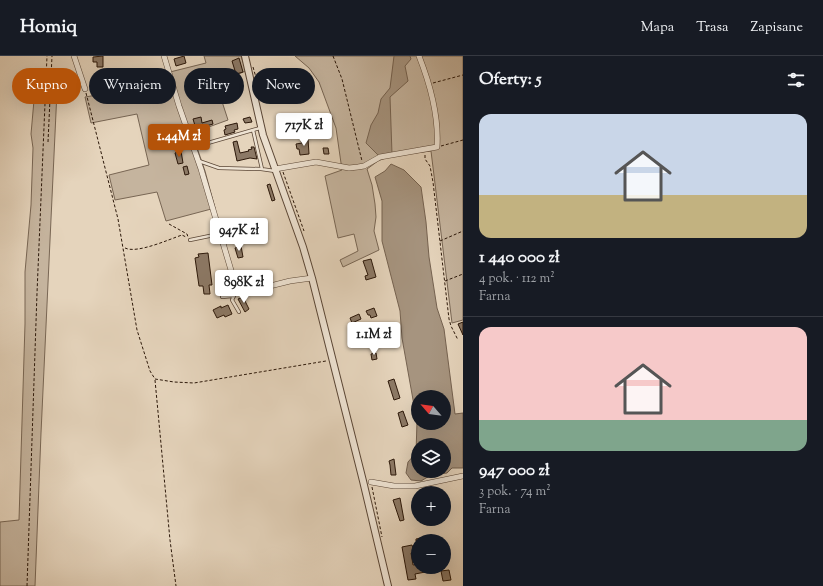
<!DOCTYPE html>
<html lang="pl">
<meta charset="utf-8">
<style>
:root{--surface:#171b24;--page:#20242c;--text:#f1f3f6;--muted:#9ea1a6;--line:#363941;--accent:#b45309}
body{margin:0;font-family:"Sorts Mill Goudy",serif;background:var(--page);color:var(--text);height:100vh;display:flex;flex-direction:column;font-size:15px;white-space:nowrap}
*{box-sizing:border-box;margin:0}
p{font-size:13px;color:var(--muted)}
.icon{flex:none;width:22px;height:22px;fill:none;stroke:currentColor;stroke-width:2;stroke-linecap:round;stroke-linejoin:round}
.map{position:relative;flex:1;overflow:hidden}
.sheet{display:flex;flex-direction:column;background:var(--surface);width:360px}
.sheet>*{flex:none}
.banner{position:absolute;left:12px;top:12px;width:380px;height:36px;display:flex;gap:8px}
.needle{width:26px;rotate:298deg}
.fabs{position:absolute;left:411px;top:334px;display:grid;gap:8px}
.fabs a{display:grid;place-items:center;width:40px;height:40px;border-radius:50%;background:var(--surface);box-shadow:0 4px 16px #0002;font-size:20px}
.price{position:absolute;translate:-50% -34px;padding:0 9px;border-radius:4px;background:#fff;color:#222;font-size:13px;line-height:26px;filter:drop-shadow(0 1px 2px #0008)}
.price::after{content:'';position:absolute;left:50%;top:24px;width:12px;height:9px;margin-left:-6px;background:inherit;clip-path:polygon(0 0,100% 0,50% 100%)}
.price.on{background:var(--accent);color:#fff}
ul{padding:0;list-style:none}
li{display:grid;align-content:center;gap:8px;height:212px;padding:0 16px}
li+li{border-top:1px solid var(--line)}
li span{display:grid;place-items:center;height:124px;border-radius:12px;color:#555}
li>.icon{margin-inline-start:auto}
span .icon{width:72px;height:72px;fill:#fffc;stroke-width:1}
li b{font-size:17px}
h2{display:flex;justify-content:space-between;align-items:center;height:48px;padding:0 16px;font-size:17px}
.chip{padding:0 14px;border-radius:18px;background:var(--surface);box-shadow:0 4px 16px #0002;font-size:14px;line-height:36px}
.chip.on{background:var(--accent);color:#fff}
header{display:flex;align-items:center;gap:24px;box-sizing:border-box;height:56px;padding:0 20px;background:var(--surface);border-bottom:1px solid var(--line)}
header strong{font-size:19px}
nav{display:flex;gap:22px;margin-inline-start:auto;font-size:14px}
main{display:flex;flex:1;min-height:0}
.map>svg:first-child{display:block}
</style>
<header>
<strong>Homiq</strong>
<nav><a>Mapa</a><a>Trasa</a><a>Zapisane</a></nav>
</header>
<main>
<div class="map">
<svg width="463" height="530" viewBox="0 0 463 530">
<rect width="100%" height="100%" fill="#e5d4bc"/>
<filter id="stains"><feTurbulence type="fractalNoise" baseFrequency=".005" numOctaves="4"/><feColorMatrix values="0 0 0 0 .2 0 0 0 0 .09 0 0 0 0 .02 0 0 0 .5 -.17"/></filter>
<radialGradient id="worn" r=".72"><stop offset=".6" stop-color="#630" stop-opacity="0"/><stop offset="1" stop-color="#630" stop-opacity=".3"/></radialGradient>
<path fill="#c5b49e" stroke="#786654" d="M 204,0 L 241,0 L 246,15 L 216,27 L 228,64 L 192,77 L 205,115 L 215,152 L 166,165 L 157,136 L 115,144 L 109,119 L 149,109 L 137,58 L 91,67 L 85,41 L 128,34 L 168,24 L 166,17 L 206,7 Z
M 295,0 L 463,0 L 463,264 L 452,267 L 431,95 L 390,100 L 378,105 L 367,113 L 372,129 L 375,148 L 376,161 L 374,175 L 379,194 L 343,211 L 340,204 L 358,195 L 354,178 L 338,182 L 325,120 L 342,114 L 336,72 L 319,26 L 309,12 Z
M 35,33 L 57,35 L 41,377 L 35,530 L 0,530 L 0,466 L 19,464 L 25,268 L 25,216 L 31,149 L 33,92 L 31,78 Z"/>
<path fill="#a6947f" stroke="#756250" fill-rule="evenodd" d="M 394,0 L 410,0 L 411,3 L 405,10 L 408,25 L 390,41 L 392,98 L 380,101 L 366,87 L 371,69 L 378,57 L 381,43 L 390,32 Z
M 391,108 L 404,114 L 421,131 L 426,166 L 429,201 L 437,252 L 444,273 L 455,358 L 463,357 L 463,412 L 452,412 L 447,417 L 431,419 L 421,425 L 411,424 L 406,417 L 408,406 L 416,397 L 417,366 L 402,282 L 400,255 L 382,185 L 382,145 L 375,121 L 385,115 ZM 418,341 L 444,341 L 444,367 L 418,367 ZM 418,389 L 444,389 L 444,415 L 418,415 Z"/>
<path fill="#8c7966" stroke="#2b1709" d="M 103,0 L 103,11 L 97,11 L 97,6 L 93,6 L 93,1 Z
M 184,0 L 186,7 L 176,10 L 174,3 Z
M 239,2 L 243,16 L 236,18 L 232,5 Z
M 233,16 L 235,22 L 229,23 L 228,18 Z
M 277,25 L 278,31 L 273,32 L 273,26 Z
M 201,61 L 202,67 L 212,64 L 213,68 L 196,73 L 193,63 Z
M 250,61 L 252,66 L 245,67 L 243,63 Z
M 237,67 L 238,73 L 234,74 L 235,76 L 225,79 L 224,74 L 226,73 L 225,70 Z
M 308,83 L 309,98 L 300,99 L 299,93 L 297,93 L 296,88 L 302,87 L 301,85 Z
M 237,85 L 240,97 L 249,95 L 248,94 L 252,93 L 251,91 L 254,91 L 257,103 L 250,102 L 237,105 L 233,86 Z
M 323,92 L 328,92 L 329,98 L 324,98 Z
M 181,95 L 183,107 L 178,108 L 175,97 Z
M 187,110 L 189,118 L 185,119 L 183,111 Z
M 270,128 L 275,144 L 272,145 L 267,129 Z
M 243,171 L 244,177 L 231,182 L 229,176 Z
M 241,190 L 243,201 L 238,202 L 235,192 Z
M 208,197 L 212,229 L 209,229 L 210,238 L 204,238 L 203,230 L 199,230 L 195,202 L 199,201 L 198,198 Z
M 371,203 L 376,221 L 366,224 L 365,220 L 368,219 L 363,205 Z
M 243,241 L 249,253 L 245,256 L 238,243 Z
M 228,249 L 232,258 L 225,261 L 224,259 L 217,262 L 213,254 L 221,250 L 221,252 Z
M 374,252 L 377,260 L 371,262 L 370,259 L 368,259 L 366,255 Z
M 359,258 L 361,263 L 352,267 L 350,262 Z
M 463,266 L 463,279 L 458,268 Z
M 369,273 L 371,278 L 365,280 L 363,275 Z
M 386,275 L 388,283 L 381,286 L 379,278 Z
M 376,297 L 377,303 L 372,304 L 371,298 Z
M 394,323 L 400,342 L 394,344 L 388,325 Z
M 403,355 L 408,369 L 402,371 L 398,357 Z
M 394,403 L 396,419 L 391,419 L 390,409 L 389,405 Z
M 400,442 L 404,464 L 400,465 L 393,444 Z
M 431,480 L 432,485 L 416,485 L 416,483 Z
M 412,489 L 414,496 L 411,497 L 413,509 L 418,508 L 418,511 L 441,511 L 441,513 L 415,518 L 416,523 L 408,524 L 402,491 Z
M 449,514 L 451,524 L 443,525 L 441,515 Z"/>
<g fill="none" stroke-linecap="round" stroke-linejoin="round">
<defs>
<path id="service" d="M 253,74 L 262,113
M 194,91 L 260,72
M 199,105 L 219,112 L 261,113 L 275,115
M 190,184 L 219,178
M 238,233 L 234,240 L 232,244 L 239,256
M 222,241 L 233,240"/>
<path id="minor" d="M 74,0 L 85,33
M 164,0 L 179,50 L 201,113 L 236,231 L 241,235 L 250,235 L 290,225 L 312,222
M 275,113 L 316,106 L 349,112 L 358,111 L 364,110 L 380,101 L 437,91 C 439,61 430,28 419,0
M 371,426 L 394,430 L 415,430 L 463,420"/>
<path id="tertiary" d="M 245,0 L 263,79 L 303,191 L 312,222 L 363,425 L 388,530"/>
</defs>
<use href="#service" stroke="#5a4636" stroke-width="4"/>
<use href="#minor" stroke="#5a4636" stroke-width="6"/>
<use href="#tertiary" stroke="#5a4636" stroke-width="8"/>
<path stroke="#2b1709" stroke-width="1" stroke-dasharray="3 2" stroke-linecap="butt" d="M 333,0 L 342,23 L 362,105
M 253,11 L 257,25
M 433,27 L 463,19
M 86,37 L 118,163 L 137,274 L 150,315 L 155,323 L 174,326 L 194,327 L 326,305
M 48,86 L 52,0
M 441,90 L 463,84
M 425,99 L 425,103 L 430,110 L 433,126 L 449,263 L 451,270 L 458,284
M 283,116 L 304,175
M 169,168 L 187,178 L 188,181
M 440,185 L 463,175
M 125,192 C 137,198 170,183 182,179 L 186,181
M 445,225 L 463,218
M 155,324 L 170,484 L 176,530
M 372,431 L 382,481
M 27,530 L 37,237 L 47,0"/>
<use href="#service" stroke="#eee3d3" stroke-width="2.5"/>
<use href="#minor" stroke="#eee3d3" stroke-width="5"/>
<use href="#tertiary" stroke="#eee3d3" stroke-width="6"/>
</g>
<rect width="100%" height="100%" filter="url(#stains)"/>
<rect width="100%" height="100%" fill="url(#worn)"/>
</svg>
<div class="fabs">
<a><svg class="needle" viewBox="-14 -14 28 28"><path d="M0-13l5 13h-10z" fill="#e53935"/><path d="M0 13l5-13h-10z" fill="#9ea1a6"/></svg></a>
<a><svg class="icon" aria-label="layers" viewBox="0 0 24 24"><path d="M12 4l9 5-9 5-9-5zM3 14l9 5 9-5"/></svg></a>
<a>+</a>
<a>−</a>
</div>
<b class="price" style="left:304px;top:91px">717K zł</b>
<b class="price on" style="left:179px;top:102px">1.44M zł</b>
<b class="price" style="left:239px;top:196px">947K zł</b>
<b class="price" style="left:244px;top:248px">898K zł</b>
<b class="price" style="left:374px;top:300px">1.1M zł</b>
<div class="banner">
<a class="chip on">Kupno</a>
<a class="chip">Wynajem</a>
<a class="chip">Filtry</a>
<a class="chip">Nowe</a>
</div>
</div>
<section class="sheet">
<h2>Oferty: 5<svg class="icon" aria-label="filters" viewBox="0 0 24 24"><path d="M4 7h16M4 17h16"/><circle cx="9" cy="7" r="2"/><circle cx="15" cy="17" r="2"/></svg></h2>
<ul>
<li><span style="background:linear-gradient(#c9d6e8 65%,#c2b280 0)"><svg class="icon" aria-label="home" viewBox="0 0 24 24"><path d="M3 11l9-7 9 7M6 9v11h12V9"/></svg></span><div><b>1 440 000 zł</b><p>4 pok. · 112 m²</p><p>Farna</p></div></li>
<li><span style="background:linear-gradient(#f6c9c9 75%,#7fa58c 0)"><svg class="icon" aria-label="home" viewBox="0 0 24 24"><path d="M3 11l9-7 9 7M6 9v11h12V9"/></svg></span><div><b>947 000 zł</b><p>3 pok. · 74 m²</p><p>Farna</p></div></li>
</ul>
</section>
</main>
